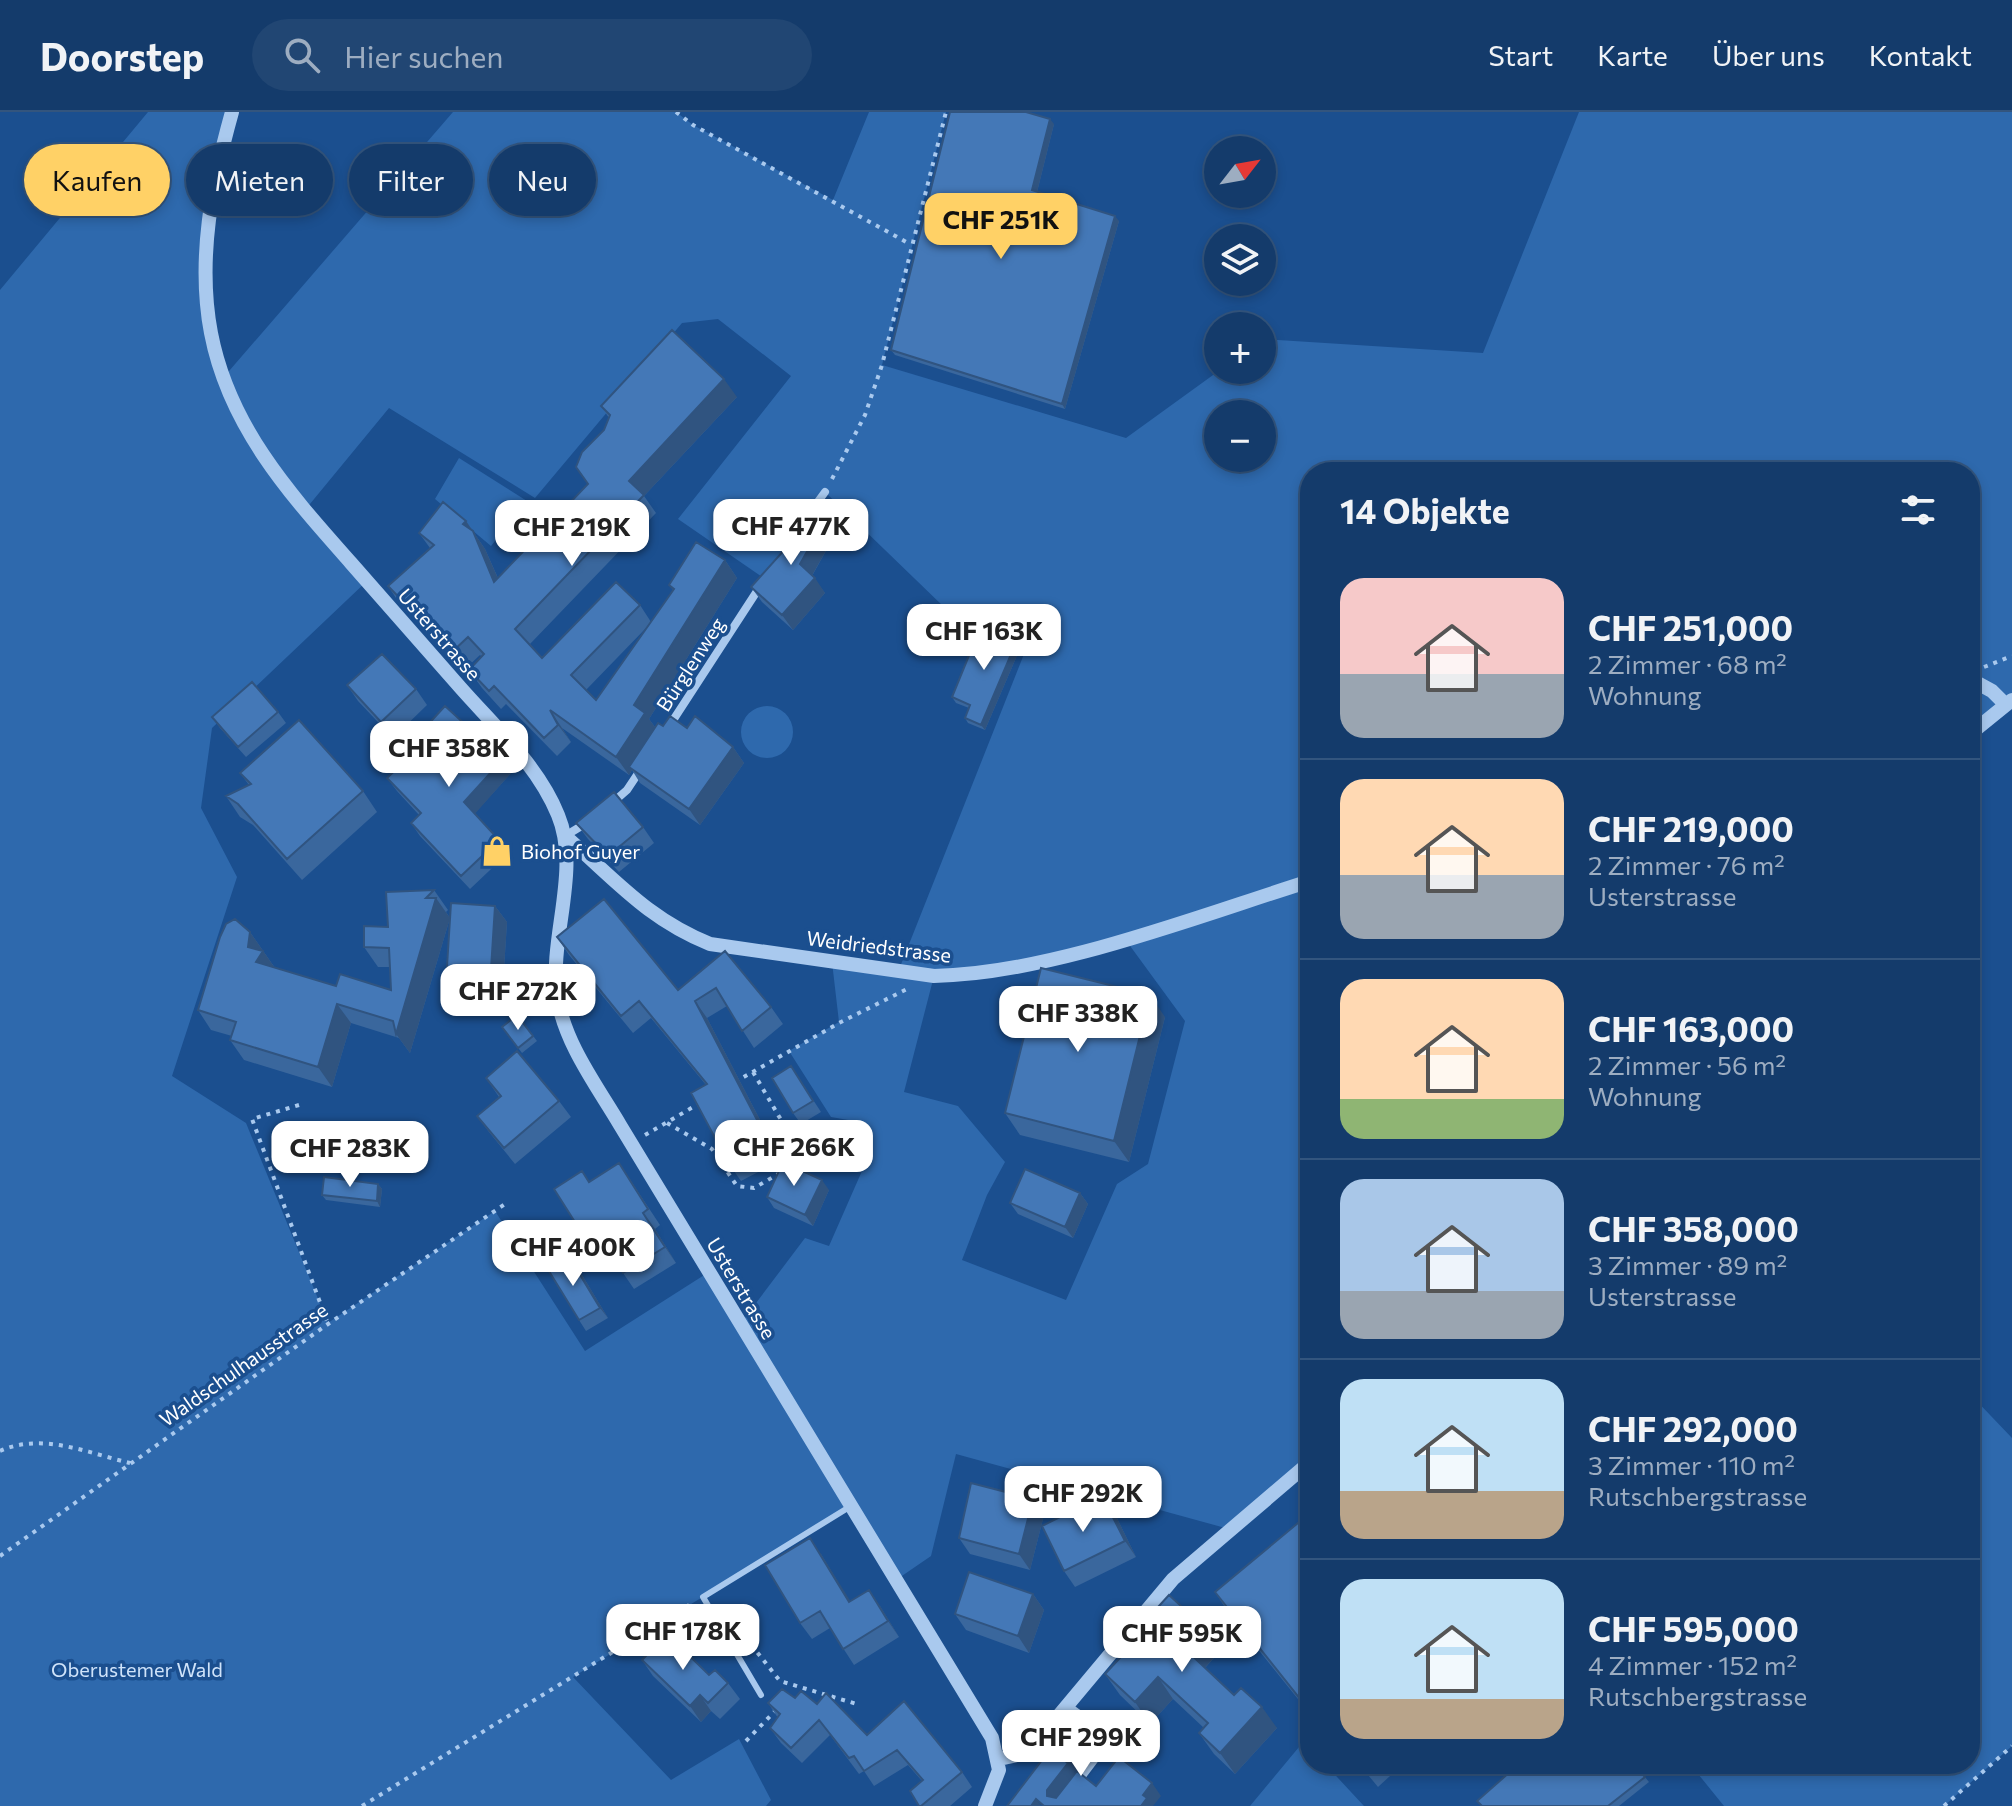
<!DOCTYPE html>
<html lang="de">
<meta charset="utf-8">
<style>
:root{--surface:#143b6b;--page:#214673;--text:#f1f3f6;--muted:#9dadc1;--line:#33557e;--accent:#ffd166}
body{margin:0;font-family:Commissioner,sans-serif;background:var(--page);color:var(--text);height:100vh;display:flex;flex-direction:column;font-size:30px;white-space:nowrap}
*{box-sizing:border-box;margin:0}
p{font-size:26px;color:var(--muted)}
.icon{flex:none;width:44px;height:44px;fill:none;stroke:currentColor;stroke-width:2;stroke-linecap:round;stroke-linejoin:round}
.map{position:relative;flex:1;overflow:hidden}
.drawer{position:absolute;left:1300px;top:350px;width:680px;height:1312px;display:flex;flex-direction:column;background:var(--surface);border-radius:32px;box-shadow:0 4px 12px #0003,0 0 0 2px var(--line)}
.drawer>*{flex:none}
.banner{position:absolute;left:24px;top:32px;width:760px;height:72px;display:flex;gap:16px}
.needle{width:52px;rotate:59deg}
.tools{position:absolute;left:1204px;top:24px;display:grid;gap:16px}
.tools a{display:grid;place-items:center;width:72px;height:72px;border-radius:50%;background:var(--surface);box-shadow:0 4px 12px #0003,0 0 0 2px var(--line);font-size:40px}
.price{position:absolute;translate:-50% -68px;padding:0 18px;border-radius:16px;background:#fff;color:#222;font-size:26px;line-height:52px;filter:drop-shadow(0 2px 4px #0008)}
.price::after{content:'';position:absolute;left:50%;top:48px;width:24px;height:18px;margin-left:-12px;background:inherit;clip-path:polygon(0 0,100% 0,50% 100%)}
.price.on{background:var(--accent);color:#111}
ul{padding:0;list-style:none}
li{display:flex;align-items:center;gap:24px;height:200px;padding:0 40px}
li+li{border-top:2px solid var(--line)}
li span{display:grid;place-items:center;flex:none;width:224px;height:160px;border-radius:24px;color:#555}
li>.icon{margin-inline-start:auto}
span .icon{width:96px;height:96px;fill:#fffc;stroke-width:1}
li b{font-size:34px}
h2{display:flex;justify-content:space-between;align-items:center;height:96px;padding:0 40px;font-size:34px}
.tag{padding:0 28px;border-radius:36px;background:var(--surface);box-shadow:0 4px 12px #0003,0 0 0 2px var(--line);font-size:28px;line-height:72px}
.tag.on{background:var(--accent);color:#111}
header{display:flex;align-items:center;gap:48px;box-sizing:border-box;height:112px;padding:0 40px;background:var(--surface);border-bottom:2px solid var(--line)}
header strong{font-size:38px}
nav{display:flex;gap:44px;margin-inline-start:auto;font-size:28px}
.search{width:560px;height:72px;background:var(--page);display:flex;align-items:center;gap:20px;box-sizing:border-box;padding:0 28px;border-radius:44px;color:var(--muted);font-size:30px}
.map>svg:first-child{display:block}
</style>
<header>
<strong>Doorstep</strong>
<div class="search"><svg class="icon" aria-label="search" viewBox="0 0 24 24"><circle cx="10" cy="10" r="6"/><path d="M15 15l6 6"/></svg>Hier suchen</div>
<nav><a>Start</a><a>Karte</a><a>Über uns</a><a>Kontakt</a></nav>
</header>
<div class="map">
<svg width="2012" height="1694" viewBox="0 0 2012 1694">
<rect width="100%" height="100%" fill="#1b4f8f"/>
<path fill="#2e69ad" fill-rule="evenodd" d="M 148,0 L 232,0 L 206,175 L 223,266 L 453,0 L 676,0 L 693,13 L 833,88 L 869,0 L 946,0 L 882,253 L 1126,326 L 1220,258 L 1262,258 L 1262,227 L 1483,241 L 1579,0 L 2012,0 L 2012,588 L 1970,622 L 1970,360 L 1310,360 L 1310,1350 L 1229,1417 L 956,1342 L 931,1444 L 896,1468 L 850,1394 L 573,1565 L 671,1668 L 739,1627 L 771,1688 L 766,1694 L 0,1694 L 0,178 ZM 718,207 L 791,264 L 678,407 L 765,467 L 825,380 L 944,495 L 1028,532 L 898,860 L 832,850 L 839,910 L 789,939 L 831,1005 L 854,1009 L 869,1043 L 829,1134 L 805,1126 L 741,1211 L 709,1160 L 585,1239 L 495,1099 L 328,1211 L 246,1011 L 172,964 L 237,765 L 201,696 L 212,616 L 367,469 L 305,398 L 389,296 L 535,386 L 682,211 ZM 1218,302 L 1262,302 L 1262,346 L 1218,346 ZM 1125,827 L 1185,909 L 1148,1052 L 1117,1072 L 1066,1188 L 962,1148 L 987,1083 L 1005,1050 L 958,994 L 904,980 L 934,864 L 1032,850 Z
M 459,346 L 527,389 L 491,434 L 435,387 Z
M741 620a26 26 0 1 1 52 0a26 26 0 1 1-52 0Z
M 1970,1282 L 2012,1326 L 2012,1634 L 1944,1694 L 1724,1694 L 1690,1652 L 1970,1652 Z
M 1304,1629 L 1310,1635 L 1310,1652 L 1325,1652 L 1364,1694 L 1250,1694 Z"/>
<g fill="none" stroke-linecap="round" stroke-linejoin="round">
<path stroke="#a9c9ee" stroke-width="4" stroke-dasharray="4 6" stroke-linecap="butt" d="M 676,0 L 693,13 L 910,132
M 832,367 L 865,303 L 882,253 L 946,0
M 1984,555 L 2012,544
M 753,960 L 784,1013 L 793,1042 L 786,1054
M 735,970 L 839,911 L 907,877
M 299,993 L 252,1007 L 328,1212
M 667,1011 L 712,1037 L 737,1074 L 754,1076 L 780,1061
M 645,1023 L 700,991
M 0,1339 C 42,1320 88,1341 130,1351
M 0,1444 L 328,1212 L 508,1090
M 745,1525 L 780,1569 L 860,1593
M 746,1629 L 778,1596
M 362,1694 L 694,1490
M 1944,1694 L 2012,1634"/>
<path stroke="#a9c9ee" stroke-width="6" d="M 761,1583 L 703,1485 L 851,1394
M 1068,1593 L 1113,1625 L 1078,1671"/>
<path stroke="#a9c9ee" stroke-width="8" d="M 809,402 L 825,380
M 668,616 L 761,473
M 611,692 L 627,678 L 641,657
M 565,724 L 588,710"/>
<path stroke="#a9c9ee" stroke-width="14" d="M 232,0 C 212,71 197,148 211,221 C 229,315 290,382 351,451 C 387,492 423,533 459,574 C 494,614 538,653 558,703 C 581,758 549,825 557,883 C 564,931 597,974 620,1013 L 992,1626 L 999,1658 L 985,1694
M 1970,567 L 1992,579 L 2005,592
M 1970,622 L 2012,588
M 565,724 C 615,767 646,806 710,832 L 934,864 C 1050,862 1198,804 1310,769
M 999,1647 L 1017,1643 L 1035,1632 L 1173,1467 L 1310,1350"/>
</g>
<path fill="#3a679d" fill-rule="evenodd" d="M 1054,12 L 1037,80 L 1119,109 L 1065,297 L 895,243 L 891,238 Z
M 737,285 L 644,384 L 656,401 L 530,532 L 542,546 L 640,493 L 651,510 L 673,478 L 669,473 L 725,448 L 737,466 L 649,607 L 655,615 L 663,614 L 687,616 L 733,635 L 744,651 L 700,713 L 640,671 L 632,658 L 629,663 L 562,616 L 571,630 L 557,644 L 506,592 L 501,597 L 482,576 L 469,558 L 482,545 L 480,543 L 464,558 L 400,492 L 388,474 L 430,436 L 419,421 L 466,409 L 485,437 L 498,466 L 588,372 L 609,306 L 601,294 ZM 647,515 L 596,588 L 586,578 Z
M 837,419 L 812,464 L 825,481 L 793,518 L 762,490 L 751,475 Z
M 1000,522 L 1018,526 L 1022,532 L 985,618 L 968,611 L 965,606 L 969,596 L 956,591 L 952,585 Z
M 347,573 L 416,577 L 427,593 L 393,626 L 358,589 Z
M 278,600 L 286,611 L 246,645 L 220,616 L 212,605 Z
M 411,631 L 503,647 L 512,660 L 474,702 L 499,728 L 508,741 L 470,777 L 420,724 L 411,711 L 419,703 L 397,679 L 387,666 L 416,639 Z
M 240,661 L 363,679 L 377,700 L 302,768 L 253,713 L 240,705 L 226,684 L 249,673 Z
M 576,711 L 643,715 L 654,731 L 619,760 L 588,727 Z
M 434,778 L 448,798 L 446,800 L 450,806 L 410,941 L 399,926 L 351,911 L 332,975 L 244,948 L 230,928 L 232,924 L 211,918 L 198,898 L 250,820 L 275,856 L 336,874 L 391,878 L 390,855 L 378,855 L 364,835 L 388,815 Z
M 495,794 L 507,810 L 502,889 L 458,887 L 446,870 Z
M 557,825 L 678,878 L 725,839 L 771,895 L 783,912 L 754,936 L 727,894 L 707,906 L 781,1048 L 741,1069 L 729,1052 L 706,973 L 651,906 L 633,921 L 569,843 Z
M 517,903 L 537,929 L 522,941 L 502,915 Z
M 1165,905 L 1129,1050 L 1020,1023 L 1005,1001 Z
M 791,954 L 821,1000 L 801,1012 L 793,1001 Z
M 486,966 L 559,989 L 571,1005 L 515,1052 L 489,1020 L 477,1004 L 499,985 Z
M 619,1051 L 660,1113 L 655,1117 L 676,1151 L 634,1177 L 608,1139 L 598,1145 L 587,1129 L 589,1070 Z
M 378,1072 L 382,1077 L 380,1095 L 326,1088 L 322,1083 Z
M 829,1078 L 813,1114 L 774,1096 L 767,1085 Z
M 1080,1081 L 1088,1092 L 1073,1126 L 1018,1102 L 1010,1091 Z
M 576,1153 L 608,1206 L 586,1219 L 579,1208 Z
M 1102,1384 L 1114,1400 L 1136,1445 L 1075,1475 L 1064,1459 Z
M 1033,1387 L 1044,1403 L 1030,1458 L 970,1442 L 959,1426 Z
M 1310,1401 L 1310,1602 L 1228,1500 L 1215,1480 Z
M 821,1442 L 850,1490 L 880,1494 L 899,1525 L 854,1553 L 830,1516 L 812,1527 L 800,1511 Z
M 1033,1482 L 1044,1498 L 1029,1541 L 966,1518 L 955,1502 Z
M 1139,1516 L 1221,1538 L 1205,1556 L 1234,1583 L 1277,1616 L 1235,1662 L 1214,1642 L 1199,1621 L 1204,1616 L 1173,1587 L 1150,1612 L 1120,1583 L 1105,1562 L 1143,1521 Z
M 642,1548 L 709,1563 L 728,1571 L 740,1587 L 720,1607 L 711,1599 L 701,1610 L 653,1564 Z
M 795,1586 L 817,1592 L 867,1623 L 962,1660 L 972,1675 L 950,1694 L 919,1694 L 922,1669 L 908,1653 L 874,1674 L 864,1659 L 859,1662 L 830,1623 L 802,1651 L 781,1631 L 770,1616 L 778,1606 L 768,1591 Z
M 1359,1652 L 1382,1652 L 1390,1664 L 1378,1675 Z
M 1645,1665 L 1649,1670 L 1619,1694 L 1481,1694 L 1477,1689 Z"/>
<path fill="#305480" d="M 1050,7 L 1054,12 L 1036,84 L 1032,78 Z
M 1115,104 L 1119,109 L 1065,297 L 1062,292 Z
M 724,267 L 737,285 L 644,384 L 629,369 Z
M 827,404 L 837,419 L 810,467 L 800,452 Z
M 466,409 L 485,437 L 507,487 L 494,470 L 463,412 Z
M 725,448 L 737,466 L 649,607 L 658,619 L 629,655 L 632,658 L 629,663 L 616,645 L 634,593 Z
M 815,466 L 825,481 L 793,518 L 782,503 Z
M 1018,526 L 1022,532 L 985,618 L 981,613 Z
M 550,598 L 562,616 L 571,630 L 558,613 Z
M 733,635 L 744,651 L 700,713 L 689,697 Z
M 503,647 L 512,660 L 473,704 L 464,690 Z
M 436,786 L 450,806 L 410,941 L 396,922 Z
M 495,794 L 507,810 L 502,889 L 490,873 Z
M 250,820 L 277,859 L 256,850 L 248,835 Z
M 1150,883 L 1165,905 L 1129,1050 L 1114,1029 Z
M 695,889 L 707,906 L 781,1048 L 769,1031 Z
M 337,892 L 351,911 L 332,975 L 318,955 Z
M 822,1068 L 829,1078 L 813,1114 L 805,1103 Z
M 378,1072 L 382,1077 L 380,1095 L 377,1089 Z
M 1080,1081 L 1088,1092 L 1073,1126 L 1065,1115 Z
M 643,1101 L 655,1117 L 676,1151 L 665,1135 Z
M 568,1143 L 576,1153 L 608,1206 L 600,1196 Z
M 1102,1384 L 1114,1400 L 1136,1445 L 1125,1429 Z
M 1033,1387 L 1044,1403 L 1030,1458 L 1019,1442 Z
M 810,1426 L 821,1442 L 861,1506 L 849,1490 Z
M 869,1478 L 880,1494 L 899,1525 L 888,1509 Z
M 1033,1482 L 1044,1498 L 1029,1541 L 1018,1524 Z
M 1206,1517 L 1221,1538 L 1201,1560 L 1186,1538 Z
M 1158,1565 L 1173,1587 L 1150,1612 L 1135,1590 Z
M 700,1583 L 711,1599 L 701,1610 L 690,1594 Z
M 1262,1595 L 1277,1616 L 1235,1662 L 1220,1641 Z
M 1093,1612 L 1102,1625 L 1074,1661 L 1076,1664 L 1056,1690 L 1047,1684 L 1047,1678 L 1065,1649 Z
M 1152,1671 L 1161,1684 L 1153,1694 L 1141,1694 L 1143,1683 Z
M 1036,1687 L 1041,1694 L 1031,1694 Z"/>
<path fill="#4478b7" stroke="#305480" stroke-width="2" d="M 950,0 L 1026,0 L 1050,7 L 1032,78 L 1115,104 L 1062,292 L 891,238 Z
M 672,218 L 724,267 L 629,369 L 644,383 L 515,517 L 542,546 L 616,470 L 640,493 L 571,563 L 596,588 L 674,477 L 669,473 L 696,430 L 725,448 L 634,593 L 645,601 L 616,645 L 550,598 L 558,613 L 544,626 L 494,574 L 489,579 L 469,558 L 484,542 L 468,525 L 452,540 L 388,474 L 434,433 L 419,421 L 443,390 L 466,409 L 463,412 L 473,419 L 494,470 L 588,372 L 576,355 L 582,340 L 604,318 L 610,303 L 601,294 Z
M 813,394 L 827,404 L 800,452 L 815,466 L 782,503 L 751,475 L 787,435 Z
M 981,514 L 1000,522 L 1002,519 L 1018,526 L 981,613 L 965,606 L 970,593 L 952,585 Z
M 382,542 L 416,577 L 381,610 L 347,573 Z
M 252,570 L 278,600 L 238,635 L 212,605 Z
M 445,594 L 503,647 L 464,690 L 499,728 L 461,764 L 411,711 L 421,701 L 387,666 L 418,637 L 411,631 Z
M 670,604 L 687,616 L 695,604 L 733,635 L 689,697 L 629,655 L 658,611 L 663,614 Z
M 299,608 L 363,679 L 287,747 L 238,692 L 226,684 L 251,672 L 240,661 Z
M 614,680 L 643,715 L 608,744 L 576,711 Z
M 434,778 L 426,786 L 436,786 L 396,922 L 393,909 L 337,892 L 318,955 L 230,928 L 236,910 L 198,898 L 220,825 L 226,812 L 235,807 L 250,820 L 248,835 L 263,839 L 256,850 L 336,874 L 340,862 L 391,878 L 389,836 L 364,835 L 364,814 L 388,815 L 386,780 Z
M 604,787 L 678,878 L 725,839 L 771,895 L 742,919 L 716,876 L 695,889 L 769,1031 L 729,1052 L 691,981 L 707,972 L 639,889 L 621,904 L 557,825 Z
M 451,791 L 495,794 L 490,873 L 446,870 Z
M 1041,856 L 1150,883 L 1114,1029 L 1005,1001 Z
M 517,903 L 533,924 L 518,936 L 502,915 Z
M 517,939 L 559,989 L 504,1036 L 477,1004 L 501,984 L 486,966 Z
M 791,954 L 813,989 L 793,1001 L 772,966 Z
M 783,1050 L 822,1068 L 805,1103 L 767,1085 Z
M 619,1051 L 648,1097 L 643,1101 L 665,1135 L 623,1161 L 598,1122 L 587,1129 L 554,1077 L 582,1059 L 589,1070 Z
M 1025,1057 L 1080,1081 L 1065,1115 L 1010,1091 Z
M 324,1065 L 378,1072 L 377,1089 L 322,1083 Z
M 568,1143 L 600,1196 L 579,1208 L 547,1156 Z
M 971,1371 L 1033,1387 L 1019,1442 L 959,1426 Z
M 1102,1384 L 1125,1429 L 1064,1459 L 1042,1414 Z
M 1310,1401 L 1310,1591 L 1309,1590 L 1305,1593 L 1215,1480 Z
M 810,1426 L 849,1490 L 869,1478 L 888,1509 L 843,1537 L 820,1499 L 800,1511 L 765,1453 Z
M 969,1460 L 1033,1482 L 1018,1524 L 955,1502 Z
M 1169,1483 L 1206,1517 L 1186,1538 L 1234,1583 L 1241,1576 L 1262,1595 L 1220,1641 L 1199,1621 L 1208,1611 L 1158,1565 L 1135,1590 L 1105,1562 L 1144,1520 L 1139,1516 Z
M 667,1522 L 709,1563 L 715,1558 L 728,1571 L 708,1591 L 700,1583 L 690,1594 L 642,1548 Z
M 782,1577 L 795,1586 L 801,1579 L 817,1592 L 826,1581 L 867,1623 L 904,1589 L 962,1660 L 921,1694 L 919,1694 L 910,1679 L 923,1668 L 897,1638 L 864,1659 L 854,1644 L 849,1646 L 819,1608 L 791,1636 L 770,1616 L 780,1602 L 768,1591 Z
M 1078,1601 L 1093,1612 L 1065,1649 L 1068,1651 L 1047,1678 L 1047,1684 L 1056,1686 L 1077,1659 L 1096,1674 L 1119,1645 L 1152,1671 L 1143,1683 L 1147,1686 L 1141,1694 L 1044,1694 L 1036,1687 L 1031,1694 L 1007,1694 Z
M 1519,1652 L 1634,1652 L 1645,1665 L 1608,1694 L 1482,1694 L 1477,1689 Z"/>
<defs>
<symbol id="shop-bare" viewBox="-9 -9 18 18"><path d="M-5-2.5h2.3a2.7 3.5 0 0 1 5.4 0H5L5.5 6h-11ZM-1.5-2.5h3a1.5 2.3 0 0 0-3 0Z" fill="#ffd166" stroke="#1b4f8f" stroke-width="2.5" paint-order="stroke"/></symbol>
</defs>
<g fill-rule="evenodd">
<use href="#shop-bare" x="475" y="717" width="44" height="44"/>
</g>
<g text-anchor="middle" dominant-baseline="central" stroke-width="7" stroke-linejoin="round" paint-order="stroke">
<g font-size="20" fill="#fff" stroke="#1b4f8f">
<text transform="translate(440 522) rotate(49)">Usterstrasse</text>
<text transform="translate(690 552) rotate(-57)">Bürglenweg</text>
<text transform="translate(879 834) rotate(7)">Weidriedstrasse</text>
<text transform="translate(742 1176) rotate(59)">Usterstrasse</text>
<text transform="translate(243 1252) rotate(-35)">Waldschulhausstrasse</text>
</g>
<g font-size="20" fill="#fff" stroke="#1b4f8f" text-anchor="start">
<text x="521" y="739">Biohof Guyer</text>
</g>
<g font-size="20" fill="#cfe3fa" stroke="#1b4f8f">
<text x="137" y="1557">Oberustemer Wald</text>
</g>
</g>
</svg>
<div class="tools">
<a><svg class="needle" viewBox="-14 -14 28 28"><path d="M0-13l5 13h-10z" fill="#e53935"/><path d="M0 13l5-13h-10z" fill="#9dadc1"/></svg></a>
<a><svg class="icon" aria-label="layers" viewBox="0 0 24 24"><path d="M12 4l9 5-9 5-9-5zM3 14l9 5 9-5"/></svg></a>
<a>+</a>
<a>−</a>
</div>
<b class="price on" style="left:1001px;top:149px">CHF 251K</b>
<b class="price" style="left:791px;top:455px">CHF 477K</b>
<b class="price" style="left:572px;top:456px">CHF 219K</b>
<b class="price" style="left:984px;top:560px">CHF 163K</b>
<b class="price" style="left:449px;top:677px">CHF 358K</b>
<b class="price" style="left:518px;top:920px">CHF 272K</b>
<b class="price" style="left:1078px;top:942px">CHF 338K</b>
<b class="price" style="left:794px;top:1076px">CHF 266K</b>
<b class="price" style="left:350px;top:1077px">CHF 283K</b>
<b class="price" style="left:573px;top:1176px">CHF 400K</b>
<b class="price" style="left:1083px;top:1422px">CHF 292K</b>
<b class="price" style="left:683px;top:1560px">CHF 178K</b>
<b class="price" style="left:1182px;top:1562px">CHF 595K</b>
<b class="price" style="left:1081px;top:1666px">CHF 299K</b>
<div class="banner">
<a class="tag on">Kaufen</a>
<a class="tag">Mieten</a>
<a class="tag">Filter</a>
<a class="tag">Neu</a>
</div>
<section class="drawer">
<h2>14 Objekte<svg class="icon" aria-label="filters" viewBox="0 0 24 24"><path d="M4 7h16M4 17h16"/><circle cx="9" cy="7" r="2"/><circle cx="15" cy="17" r="2"/></svg></h2>
<ul>
<li><span style="background:linear-gradient(#f6c9c9 60%,#9aa5b1 0)"><svg class="icon" aria-label="home" viewBox="0 0 24 24"><path d="M3 11l9-7 9 7M6 9v11h12V9"/></svg></span><div><b>CHF 251,000</b><p>2 Zimmer · 68 m²</p><p>Wohnung</p></div></li>
<li><span style="background:linear-gradient(#ffd9b3 60%,#9aa5b1 0)"><svg class="icon" aria-label="home" viewBox="0 0 24 24"><path d="M3 11l9-7 9 7M6 9v11h12V9"/></svg></span><div><b>CHF 219,000</b><p>2 Zimmer · 76 m²</p><p>Usterstrasse</p></div></li>
<li><span style="background:linear-gradient(#ffd9b3 75%,#8fb573 0)"><svg class="icon" aria-label="home" viewBox="0 0 24 24"><path d="M3 11l9-7 9 7M6 9v11h12V9"/></svg></span><div><b>CHF 163,000</b><p>2 Zimmer · 56 m²</p><p>Wohnung</p></div></li>
<li><span style="background:linear-gradient(#a9c7e8 70%,#9aa5b1 0)"><svg class="icon" aria-label="home" viewBox="0 0 24 24"><path d="M3 11l9-7 9 7M6 9v11h12V9"/></svg></span><div><b>CHF 358,000</b><p>3 Zimmer · 89 m²</p><p>Usterstrasse</p></div></li>
<li><span style="background:linear-gradient(#bfe0f5 70%,#b9a48a 0)"><svg class="icon" aria-label="home" viewBox="0 0 24 24"><path d="M3 11l9-7 9 7M6 9v11h12V9"/></svg></span><div><b>CHF 292,000</b><p>3 Zimmer · 110 m²</p><p>Rutschbergstrasse</p></div></li>
<li><span style="background:linear-gradient(#bfe0f5 75%,#b9a48a 0)"><svg class="icon" aria-label="home" viewBox="0 0 24 24"><path d="M3 11l9-7 9 7M6 9v11h12V9"/></svg></span><div><b>CHF 595,000</b><p>4 Zimmer · 152 m²</p><p>Rutschbergstrasse</p></div></li>
</ul>
</section>
</div>
